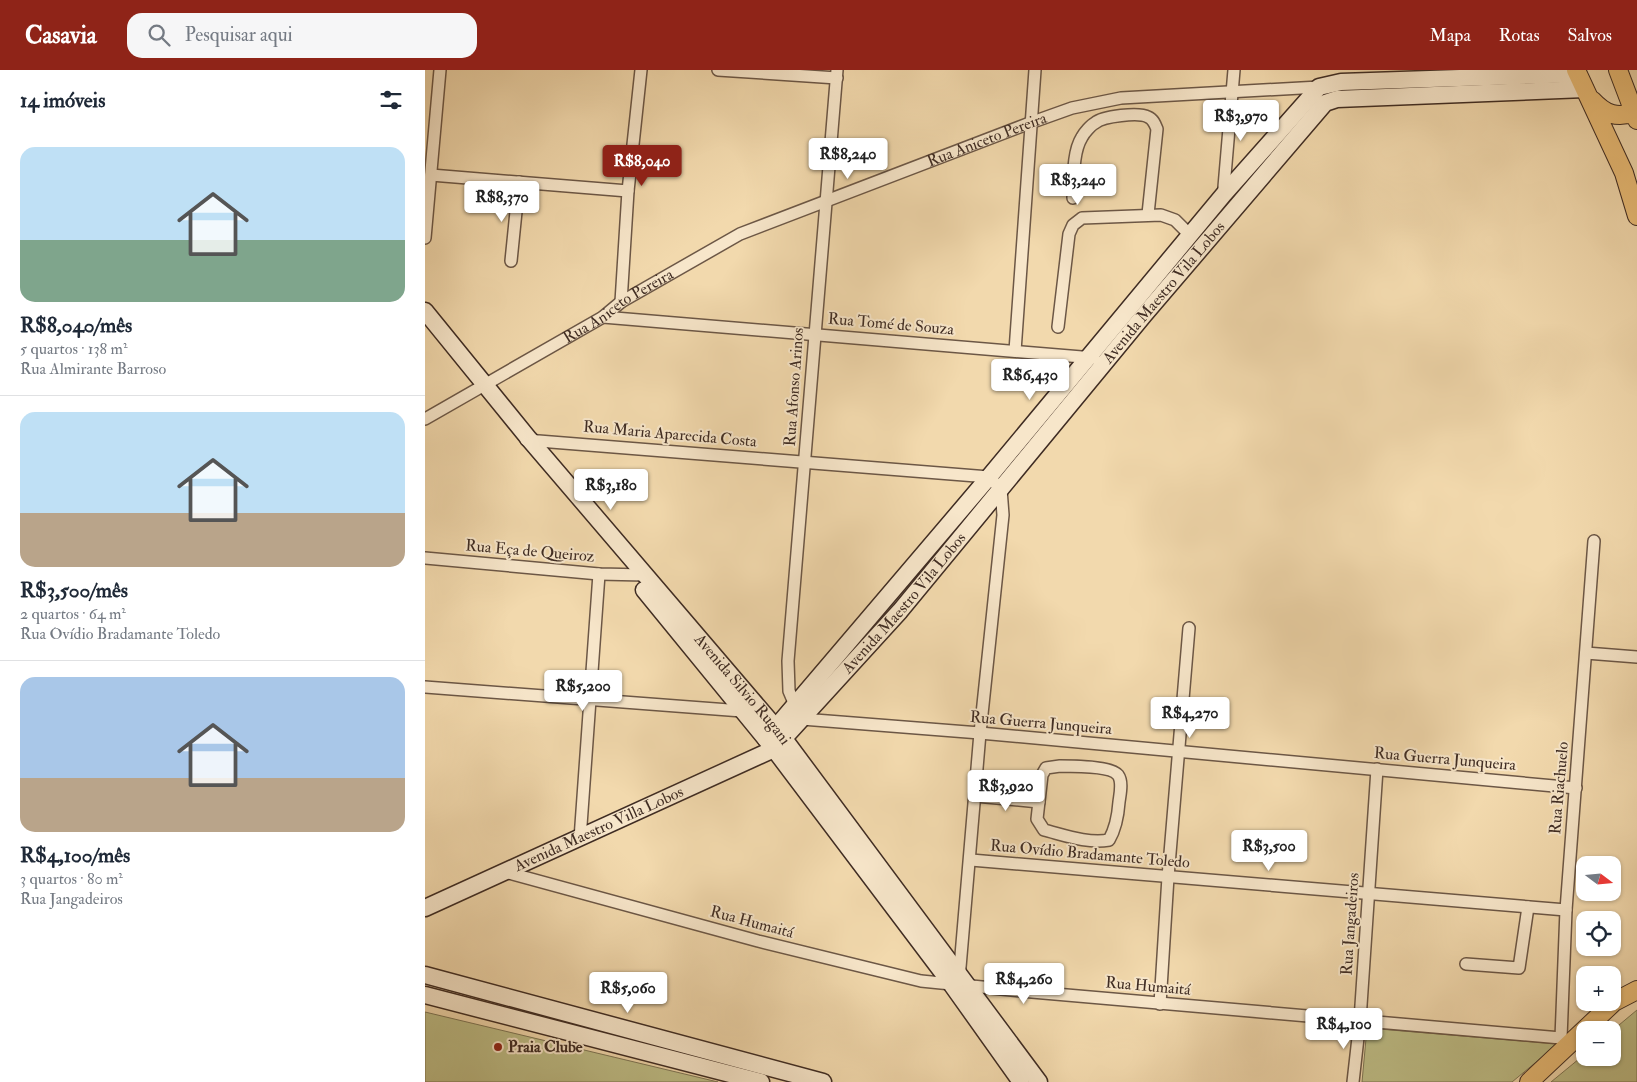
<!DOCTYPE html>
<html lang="pt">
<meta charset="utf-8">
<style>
:root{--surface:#fff;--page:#f6f6f7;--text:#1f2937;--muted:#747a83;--line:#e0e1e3;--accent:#8f2418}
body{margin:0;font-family:"IM FELL Double Pica",serif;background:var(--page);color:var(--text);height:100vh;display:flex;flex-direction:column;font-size:19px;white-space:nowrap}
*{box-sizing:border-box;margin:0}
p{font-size:16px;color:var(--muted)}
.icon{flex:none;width:28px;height:28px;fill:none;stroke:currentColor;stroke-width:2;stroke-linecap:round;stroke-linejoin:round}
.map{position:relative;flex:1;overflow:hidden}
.panel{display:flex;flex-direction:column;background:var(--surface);width:425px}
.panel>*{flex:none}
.needle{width:32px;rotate:106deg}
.buttons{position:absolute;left:1151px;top:786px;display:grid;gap:10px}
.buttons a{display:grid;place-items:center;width:45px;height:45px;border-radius:10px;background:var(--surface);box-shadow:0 1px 4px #0004;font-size:25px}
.price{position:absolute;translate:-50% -42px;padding:0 11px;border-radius:5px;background:#fff;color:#222;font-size:16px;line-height:32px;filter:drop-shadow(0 1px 2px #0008)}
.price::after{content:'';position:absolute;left:50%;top:30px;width:15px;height:11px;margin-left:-8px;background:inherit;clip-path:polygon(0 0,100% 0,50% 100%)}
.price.active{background:var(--accent);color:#fff}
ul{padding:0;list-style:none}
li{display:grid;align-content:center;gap:10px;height:265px;padding:0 20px}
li+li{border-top:1px solid var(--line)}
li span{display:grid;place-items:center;height:155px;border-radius:15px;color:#555}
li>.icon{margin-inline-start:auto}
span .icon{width:90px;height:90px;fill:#fffc;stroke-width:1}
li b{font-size:21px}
h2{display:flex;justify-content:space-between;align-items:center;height:60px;padding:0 20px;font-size:21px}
header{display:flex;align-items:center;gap:30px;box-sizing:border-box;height:70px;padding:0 25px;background:var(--accent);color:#fff}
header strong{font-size:24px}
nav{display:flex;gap:28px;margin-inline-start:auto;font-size:18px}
.search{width:350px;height:45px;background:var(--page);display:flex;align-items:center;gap:12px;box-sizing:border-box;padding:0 18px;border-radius:15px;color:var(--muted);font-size:19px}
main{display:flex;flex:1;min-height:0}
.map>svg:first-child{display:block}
</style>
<header>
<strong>Casavia</strong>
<div class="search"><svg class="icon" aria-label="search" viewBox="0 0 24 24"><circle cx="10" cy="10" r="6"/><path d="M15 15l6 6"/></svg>Pesquisar aqui</div>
<nav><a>Mapa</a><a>Rotas</a><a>Salvos</a></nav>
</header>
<main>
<section class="panel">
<h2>14 imóveis<svg class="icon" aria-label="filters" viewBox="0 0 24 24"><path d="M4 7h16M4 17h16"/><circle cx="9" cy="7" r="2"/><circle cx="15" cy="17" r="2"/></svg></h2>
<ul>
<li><span style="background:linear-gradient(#bfe0f5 60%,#7fa58c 0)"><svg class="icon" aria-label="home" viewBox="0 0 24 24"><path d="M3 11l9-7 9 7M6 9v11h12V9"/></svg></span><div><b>R$8,040/mês</b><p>5 quartos · 138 m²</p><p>Rua Almirante Barroso</p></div></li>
<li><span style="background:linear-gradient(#bfe0f5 65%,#b9a48a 0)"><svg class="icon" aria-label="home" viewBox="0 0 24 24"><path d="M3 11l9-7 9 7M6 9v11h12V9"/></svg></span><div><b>R$3,500/mês</b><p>2 quartos · 64 m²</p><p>Rua Ovídio Bradamante Toledo</p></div></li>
<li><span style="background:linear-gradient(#a9c7e8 65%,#b9a48a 0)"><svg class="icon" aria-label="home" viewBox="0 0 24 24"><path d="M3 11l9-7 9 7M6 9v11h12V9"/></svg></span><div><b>R$4,100/mês</b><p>3 quartos · 80 m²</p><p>Rua Jangadeiros</p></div></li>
</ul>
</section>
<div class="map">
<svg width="1212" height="1012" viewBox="0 0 1212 1012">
<rect width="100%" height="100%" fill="#f2d9ad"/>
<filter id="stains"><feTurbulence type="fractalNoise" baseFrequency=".004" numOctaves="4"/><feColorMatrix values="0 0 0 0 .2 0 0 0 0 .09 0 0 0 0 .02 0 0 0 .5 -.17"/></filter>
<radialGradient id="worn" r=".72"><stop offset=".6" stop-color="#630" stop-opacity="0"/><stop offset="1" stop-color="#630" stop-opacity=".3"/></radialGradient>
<path fill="#bebe87" stroke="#7e7555" d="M 1212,940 L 1212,1012 L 1126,1012 L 1160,984 L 1160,988 L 1188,988 L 1188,960 Z
M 0,942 L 293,1012 L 0,1012 Z
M 942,958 L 1133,974 L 1087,1012 L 937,1012 Z"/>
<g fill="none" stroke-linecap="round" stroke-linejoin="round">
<defs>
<g id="street">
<path d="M 293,0 L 412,8"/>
<path d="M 6,105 L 203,121"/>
<path d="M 800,125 L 799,117 L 809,0"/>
<path d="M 648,128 C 649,110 647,83 657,67 C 659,63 666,55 670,53 C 678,46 714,42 723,47 C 728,49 730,54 732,59 L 723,144"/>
<path d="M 0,168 L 15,0"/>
<path d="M 86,191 L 94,112"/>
<path d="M 196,232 L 203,121 L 216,0"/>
<path d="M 178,247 L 669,288"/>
<path d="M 633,257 L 644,164 L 648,155 L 657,148 L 736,145 L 750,150 L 765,165"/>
<path d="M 590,281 L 610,0"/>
<path id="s1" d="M 0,349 L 178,247 L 196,232 L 315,164 L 605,53 L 647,38 L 696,28 L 894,17"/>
<path d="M 101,370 L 564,407 L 576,419 L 578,445 L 555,663 L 534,909"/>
<path d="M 0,488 L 174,504 L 220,505"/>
<path d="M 1161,583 L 1212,587"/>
<path d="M 0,617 L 317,641"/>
<path d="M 370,635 L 364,621 L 363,591 L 412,0"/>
<path d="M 377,649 L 555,663 L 1151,718"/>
<path d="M 635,696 C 647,696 686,696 693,705 C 698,712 695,724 694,732 C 693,746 691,758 684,770 C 663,774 639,765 619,760 L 612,749 L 617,705 L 621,698 Z"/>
<path d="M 550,726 L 614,732"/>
<path d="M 155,769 L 174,504"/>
<path d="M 546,790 L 1141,840"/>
<path d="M 80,802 L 333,871 L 496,911 L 607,922 L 1136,968"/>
<path d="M 1041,894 L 1094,898 L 1103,837"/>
<path d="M 735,934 L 743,807 L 764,558"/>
<path d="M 1136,968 L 1141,840 L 1169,471"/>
<path d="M 928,1012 L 935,950 L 952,699"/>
</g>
<g id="secondary">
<path id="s2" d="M 0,241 L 104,369 L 351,658 L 614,1012"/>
<path d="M 219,520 L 349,679 L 527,915 L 596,1012"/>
<path d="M 341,669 L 564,407 L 799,124 L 894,17 L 916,12 L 1153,4"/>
<path id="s3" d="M 0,838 L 349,679 L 475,541 L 719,245 L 900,33 L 912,29 L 1160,19"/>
<path d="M 0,905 L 398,1012"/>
<path d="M 0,925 L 336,1012"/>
</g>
<path id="primary" d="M 1151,0 L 1199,103 L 1212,146
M 1193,0 L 1212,50
M 1167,30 C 1180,44 1192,49 1210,42
M 1104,1012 L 1189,932 L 1212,920"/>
</defs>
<use href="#street" stroke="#6c5746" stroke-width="14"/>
<use href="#secondary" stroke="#3f2c23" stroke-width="19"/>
<use href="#primary" stroke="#3f2c23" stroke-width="20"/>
<use href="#street" stroke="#f7e6ca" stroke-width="11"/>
<use href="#secondary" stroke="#f7e6ca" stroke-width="16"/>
<use href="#primary" stroke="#e9bc76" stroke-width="18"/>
</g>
<circle fill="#8f2418" stroke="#f7e6ca" stroke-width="2" cx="73" cy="977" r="5"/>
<g text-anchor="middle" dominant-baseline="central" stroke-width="4" stroke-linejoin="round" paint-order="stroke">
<g font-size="16" fill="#3f2c23" stroke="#f7e6ca">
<text stroke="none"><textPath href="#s1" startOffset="630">Rua Aniceto Pereira</textPath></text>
<text stroke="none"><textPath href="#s3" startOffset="984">Avenida Maestro Vila Lobos</textPath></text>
<text stroke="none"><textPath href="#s1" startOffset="224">Rua Aniceto Pereira</textPath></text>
<text transform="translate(466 254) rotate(5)">Rua Tomé de Souza</text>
<text transform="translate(369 317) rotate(-86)">Rua Afonso Arinos</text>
<text transform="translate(245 364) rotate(5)">Rua Maria Aparecida Costa</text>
<text transform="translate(105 481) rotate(5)">Rua Eça de Queiroz</text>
<text stroke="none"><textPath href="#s3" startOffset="579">Avenida Maestro Vila Lobos</textPath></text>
<text stroke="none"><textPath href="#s2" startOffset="494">Avenida Silvio Rugani</textPath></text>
<text transform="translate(616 653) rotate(5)">Rua Guerra Junqueira</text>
<text transform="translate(1020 689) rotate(5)">Rua Guerra Junqueira</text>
<text transform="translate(1134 718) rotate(-85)">Rua Riachuelo</text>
<text stroke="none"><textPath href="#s3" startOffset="191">Avenida Maestro Villa Lobos</textPath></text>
<text transform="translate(665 784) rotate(5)">Rua Ovídio Bradamante Toledo</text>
<text transform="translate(327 852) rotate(15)">Rua Humaitá</text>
<text transform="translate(925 854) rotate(-86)">Rua Jangadeiros</text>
<text transform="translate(723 916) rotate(5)">Rua Humaitá</text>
</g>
<g font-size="16" font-weight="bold" fill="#3f2c23" stroke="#f7e6ca" text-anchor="start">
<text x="83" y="977">Praia Clube</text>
</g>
</g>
<rect width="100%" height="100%" filter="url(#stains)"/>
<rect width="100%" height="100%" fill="url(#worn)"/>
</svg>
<div class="buttons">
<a><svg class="needle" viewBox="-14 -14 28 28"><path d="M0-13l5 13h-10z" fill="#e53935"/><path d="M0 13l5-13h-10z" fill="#747a83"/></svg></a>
<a><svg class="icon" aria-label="locate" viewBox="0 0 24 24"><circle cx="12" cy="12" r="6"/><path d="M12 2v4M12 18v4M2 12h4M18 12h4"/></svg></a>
<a>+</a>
<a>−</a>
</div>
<b class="price" style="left:816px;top:72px">R$3,970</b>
<b class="price" style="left:423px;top:110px">R$8,240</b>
<b class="price active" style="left:217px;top:117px">R$8,040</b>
<b class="price" style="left:653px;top:136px">R$3,240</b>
<b class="price" style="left:77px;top:153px">R$8,370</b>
<b class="price" style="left:605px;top:331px">R$6,430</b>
<b class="price" style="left:186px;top:441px">R$3,180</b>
<b class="price" style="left:158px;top:642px">R$5,200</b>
<b class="price" style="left:765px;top:669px">R$4,270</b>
<b class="price" style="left:581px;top:742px">R$3,920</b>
<b class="price" style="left:844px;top:802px">R$3,500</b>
<b class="price" style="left:599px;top:935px">R$4,260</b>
<b class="price" style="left:203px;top:944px">R$5,060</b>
<b class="price" style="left:919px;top:980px">R$4,100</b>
</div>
</main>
